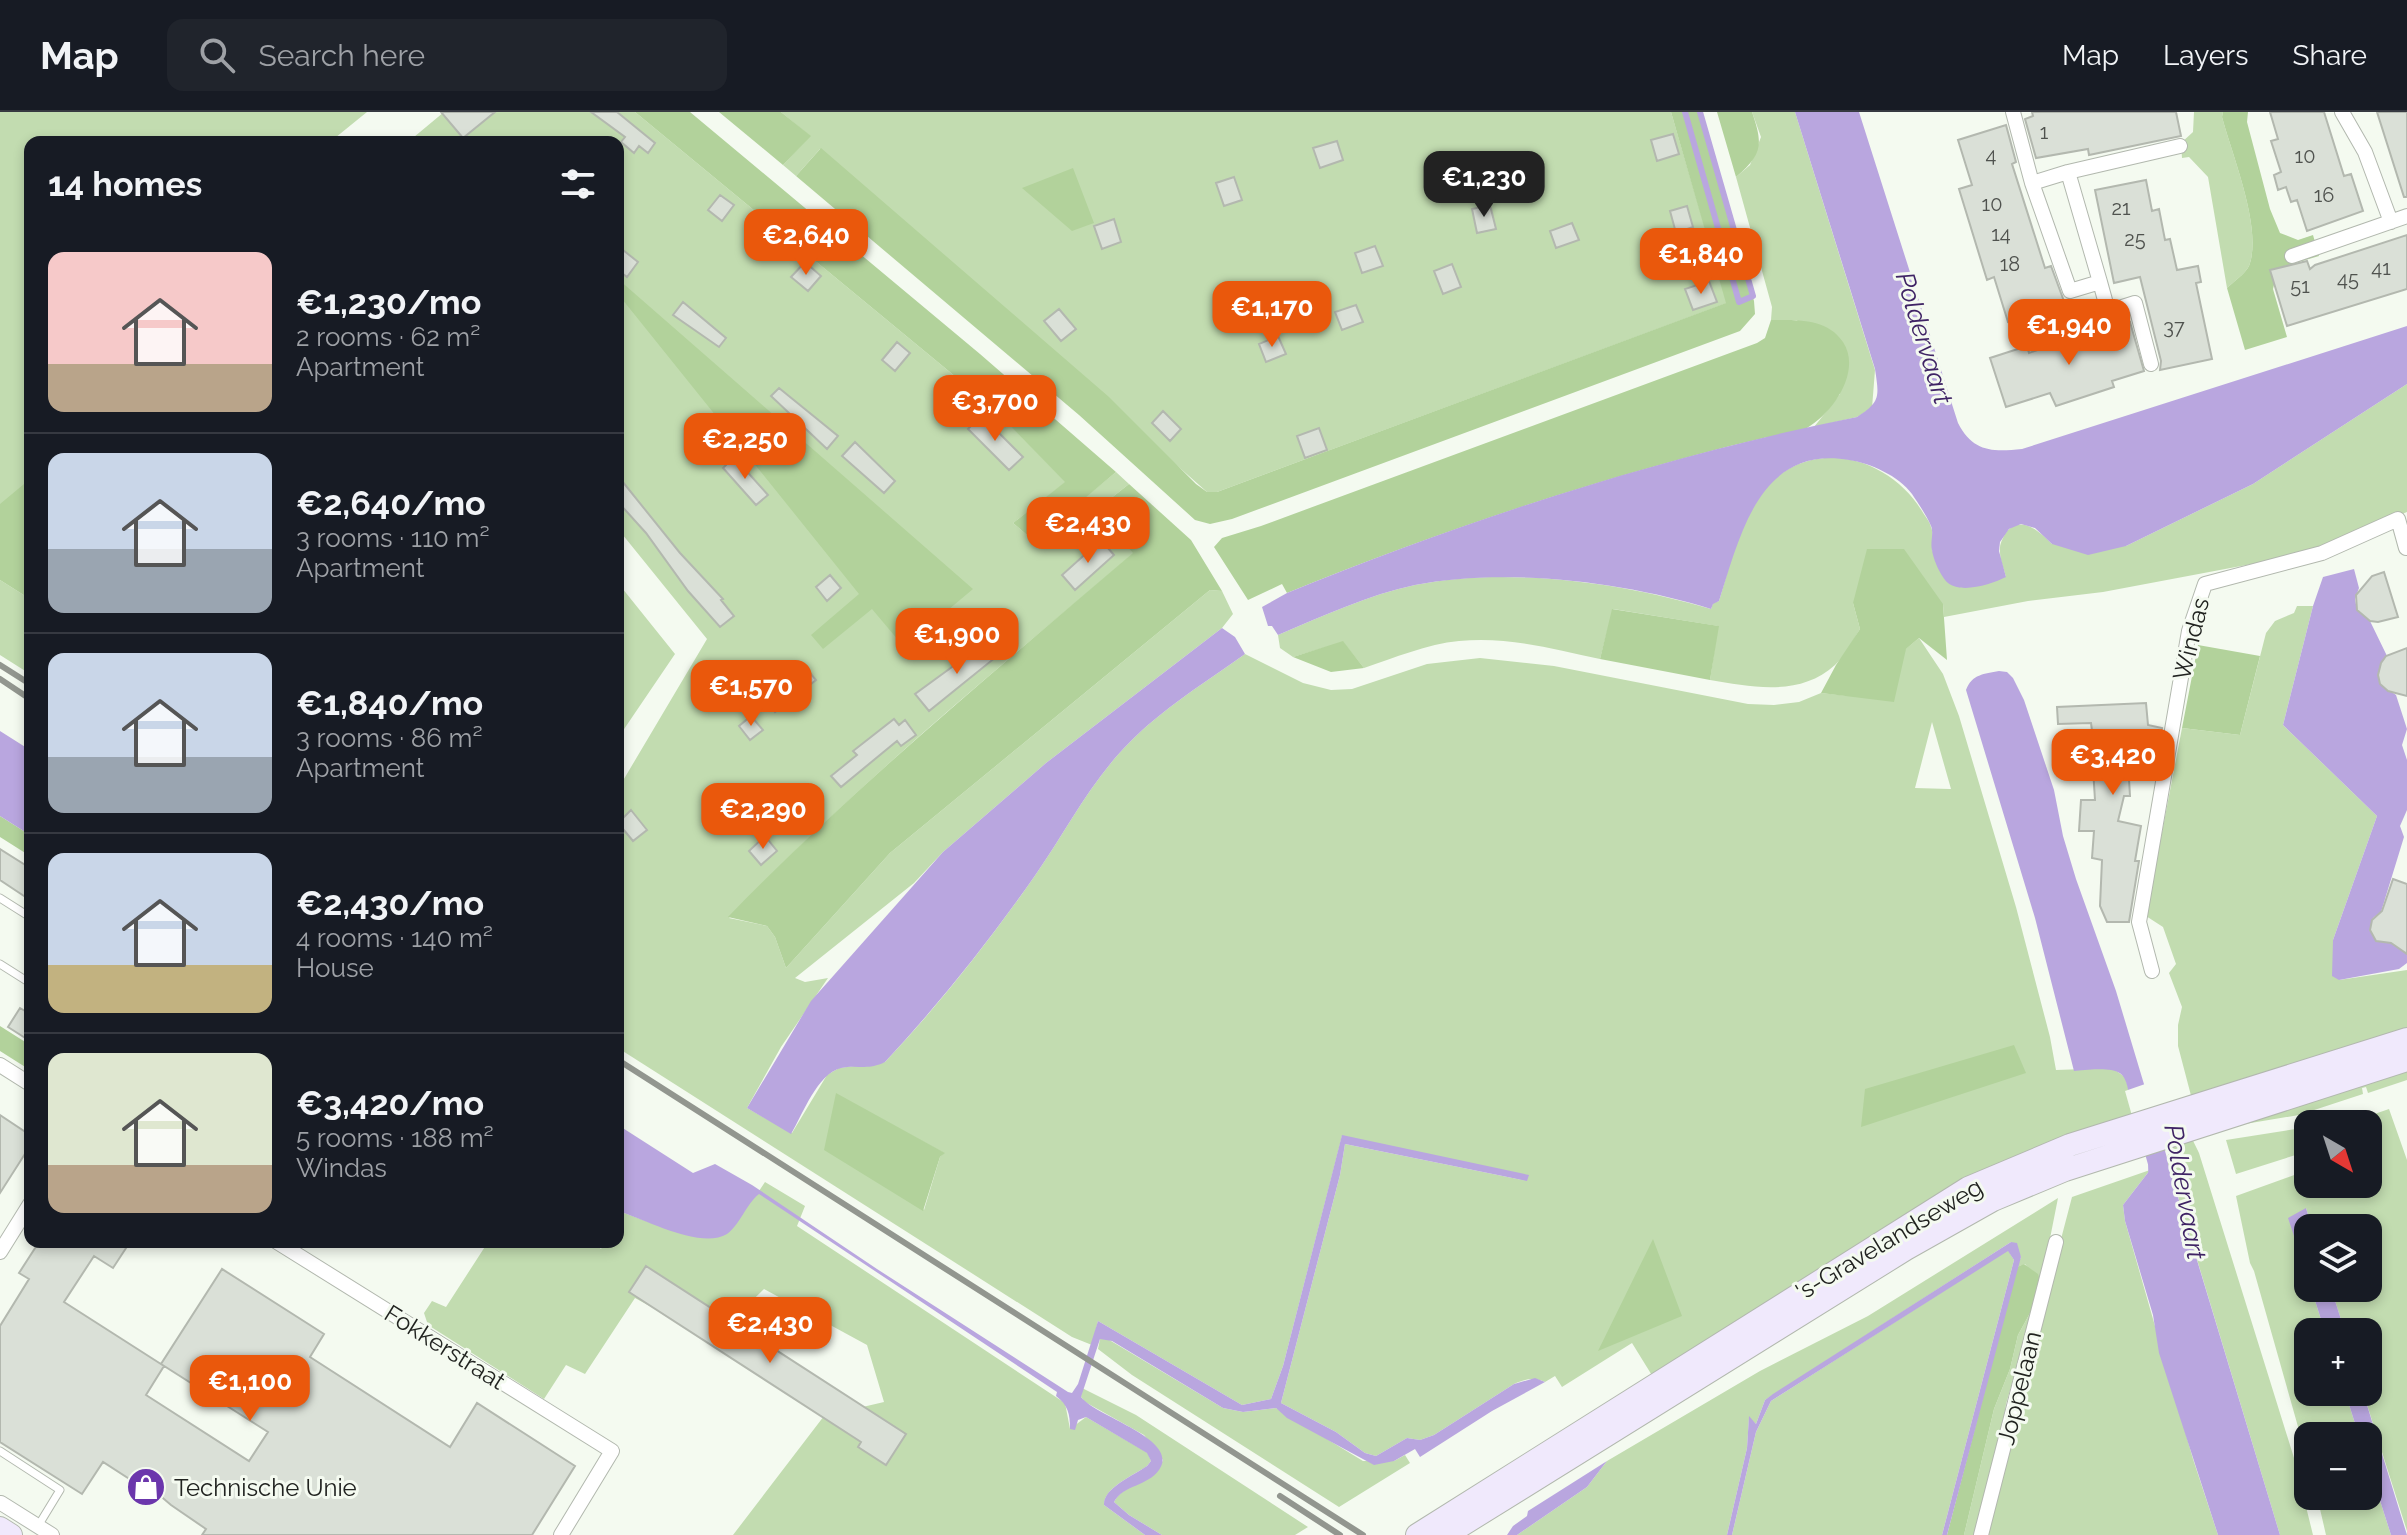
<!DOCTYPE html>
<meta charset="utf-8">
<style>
:root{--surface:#171b24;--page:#20242c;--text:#f1f3f6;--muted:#9ea1a6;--line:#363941;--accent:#ea580c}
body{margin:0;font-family:Raleway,sans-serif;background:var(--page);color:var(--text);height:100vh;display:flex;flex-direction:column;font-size:30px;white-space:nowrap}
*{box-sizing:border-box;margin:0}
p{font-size:26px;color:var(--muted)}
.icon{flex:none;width:44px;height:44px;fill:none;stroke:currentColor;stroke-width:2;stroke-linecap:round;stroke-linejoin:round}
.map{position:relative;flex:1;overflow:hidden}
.sheet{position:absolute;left:24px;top:24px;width:600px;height:1112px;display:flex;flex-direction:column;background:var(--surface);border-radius:16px;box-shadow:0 4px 12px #0003}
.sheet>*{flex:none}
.needle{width:52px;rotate:141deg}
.tools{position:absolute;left:2294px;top:998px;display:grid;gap:16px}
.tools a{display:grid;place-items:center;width:88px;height:88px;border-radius:16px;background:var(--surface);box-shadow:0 4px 12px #0003;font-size:40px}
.price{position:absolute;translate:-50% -68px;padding:0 18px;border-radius:16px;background:var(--accent);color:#fff;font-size:26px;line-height:52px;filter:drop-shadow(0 2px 4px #0008)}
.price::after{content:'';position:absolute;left:50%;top:48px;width:24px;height:18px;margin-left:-12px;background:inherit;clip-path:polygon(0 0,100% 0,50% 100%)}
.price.active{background:#222;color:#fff}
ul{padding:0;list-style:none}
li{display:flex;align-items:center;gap:24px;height:200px;padding:0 24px}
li+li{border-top:2px solid var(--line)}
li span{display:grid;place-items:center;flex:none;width:224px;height:160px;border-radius:16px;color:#555}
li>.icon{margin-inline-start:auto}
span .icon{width:96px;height:96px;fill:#fffc;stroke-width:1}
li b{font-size:34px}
h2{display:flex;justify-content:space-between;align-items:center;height:96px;padding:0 24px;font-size:34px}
header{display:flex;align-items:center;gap:48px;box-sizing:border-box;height:112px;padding:0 40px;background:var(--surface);border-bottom:2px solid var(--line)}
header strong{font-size:38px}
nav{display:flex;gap:44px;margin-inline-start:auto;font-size:28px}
.search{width:560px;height:72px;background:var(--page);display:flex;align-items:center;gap:20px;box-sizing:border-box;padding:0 28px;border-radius:16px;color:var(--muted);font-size:30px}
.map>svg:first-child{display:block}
</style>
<header>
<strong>Map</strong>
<div class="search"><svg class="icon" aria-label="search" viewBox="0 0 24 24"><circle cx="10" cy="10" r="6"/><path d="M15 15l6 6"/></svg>Search here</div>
<nav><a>Map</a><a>Layers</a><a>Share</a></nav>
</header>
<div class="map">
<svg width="2407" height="1423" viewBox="0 0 2407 1423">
<rect width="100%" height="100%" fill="#f4faf0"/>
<path fill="#c2dcb0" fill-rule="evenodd" d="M 0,0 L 367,0 L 330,30 L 30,30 L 30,454 L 0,437 Z
M 444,0 L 635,0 L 991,294 L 1066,370 L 1013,411 L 1033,428 L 1116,360 L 1129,372 L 1096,398 L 1134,441 C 995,559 855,673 729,806 L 767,814 L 775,825 L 786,856 L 890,741 L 1210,478 L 1222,479 L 1233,502 L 1222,516 L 1046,651 L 943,740 L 914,771 L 795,866 L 805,870 L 828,866 L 781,935 L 747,996 L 792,1021 L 827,963 L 839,956 L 885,950 C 939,893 988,831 1034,765 C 1065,721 1090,670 1129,631 C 1162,597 1206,570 1245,542 L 1303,571 L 1331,578 L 1352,577 L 1427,552 L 1480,546 L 1554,554 L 1748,592 L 1774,593 L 1799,590 L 1821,581 L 1849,584 L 1919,526 L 1943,562 L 1959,604 L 2016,795 L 2050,925 L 2056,958 L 2112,956 L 2125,965 L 2140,1014 L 2016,1056 L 1653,1265 L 1632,1231 L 1562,1275 L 1555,1264 L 1545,1270 C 1533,1265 1526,1267 1514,1272 L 1434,1323 L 1420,1328 L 1407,1326 L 1376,1344 L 1365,1341 L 1336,1320 L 1281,1291 L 1340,1063 L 1345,1032 L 1527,1069 L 1342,1024 L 1283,1254 L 1271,1287 L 1242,1293 L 1098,1209 L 1092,1233 L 1072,1225 L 618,936 L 618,793 L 622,787 L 618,785 L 618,677 L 707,527 L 618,417 L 618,30 L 408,30 ZM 1932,610 L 1951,677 L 1950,677 L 1915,676 ZM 836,982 L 944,1041 L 940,1045 L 924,1098 Z
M 781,0 L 1671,0 L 1727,191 L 1217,380 L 1207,380 L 820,37 L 796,64 L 783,53 L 810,24 Z
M 1752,0 L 1795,0 L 1875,258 L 1872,296 L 1857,305 L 1814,315 L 1840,282 L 1797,208 L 1771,208 L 1772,195 L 1736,65 L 1750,53 L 1761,25 Z
M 2194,0 L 2223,0 L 2222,5 C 2232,43 2263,117 2249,154 C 2245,162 2233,170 2227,176 L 2208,65 L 2189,45 L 2182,46 L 2181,31 L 2193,20 Z
M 2407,272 L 2407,400 L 2322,434 L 2273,448 L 2103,480 L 2028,489 L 1944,505 L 1943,492 L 1853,491 L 1860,517 C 1853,528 1845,544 1835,553 C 1800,585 1752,575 1710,568 L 1718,514 L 1613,497 L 1600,547 C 1554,537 1507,524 1459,529 C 1427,532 1394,546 1364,556 L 1343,530 L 1293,545 L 1280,536 L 1278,523 C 1323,504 1368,483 1415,473 C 1507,454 1622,471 1711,497 L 1713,491 L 1719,489 C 1732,448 1742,391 1779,363 C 1828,327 1893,351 1922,399 C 1925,404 1930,410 1931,415 C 1934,422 1932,432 1932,439 L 2006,465 C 2004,457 2000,448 2000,440 C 1999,433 2002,428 2005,422 C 2020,401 2040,420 2052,432 L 2126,434 L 2253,372 Z
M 0,468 L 30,487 L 30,562 L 0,543 Z
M 618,471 L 675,542 L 618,626 Z
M 2297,494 L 2313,494 L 2283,613 L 2377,704 L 2333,828 L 2339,868 L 2407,858 L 2407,924 L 2194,995 L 2178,934 L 2178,913 L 2182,895 L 2169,861 L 2176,852 L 2163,815 L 2146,804 L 2182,616 L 2240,623 L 2266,521 L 2275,509 L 2294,501 Z
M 2407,957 L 2407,968 L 2368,981 L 2366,975 L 2362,976 L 2363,982 L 2299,1003 L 2221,1016 Z
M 2389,997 L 2407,1048 L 2407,1419 L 2363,1280 L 2368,1280 L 2368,1220 L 2345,1220 L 2331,1176 L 2368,1176 L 2368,1116 L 2312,1116 L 2306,1096 L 2308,1176 L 2311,1176 L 2325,1220 L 2308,1220 L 2308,1280 L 2345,1280 L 2359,1324 L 2308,1324 L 2308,1350 L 2254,1159 L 2250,1151 L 2236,1084 L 2308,1058 L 2308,1072 L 2368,1072 L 2368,1012 L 2352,1012 L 2354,1009 Z
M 2179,1000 L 2199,1041 L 2294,1346 L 2313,1423 L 2280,1423 L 2155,1008 Z
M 2308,1015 L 2308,1039 L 2236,1062 L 2226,1028 Z
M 2150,1058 L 2123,1093 L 2125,1109 L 2193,1347 L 2218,1423 L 1988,1423 L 2010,1322 L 2072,1085 Z
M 765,1070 L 805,1094 L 797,1114 L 1065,1291 L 1070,1317 L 1086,1305 L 1148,1341 L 1151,1349 L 1147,1354 C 1133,1364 1104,1375 1104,1393 L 1145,1423 L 733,1423 L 824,1304 L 884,1290 L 867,1233 L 764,1177 L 712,1228 L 635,1186 L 585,1262 L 566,1253 L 544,1287 L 428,1213 L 424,1201 L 432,1189 L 446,1195 L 488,1130 L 593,1130 L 601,1137 L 605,1130 L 618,1130 L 618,1110 L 624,1101 L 671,1118 L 755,1085 Z
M 2058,1086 L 2041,1172 L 2025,1152 L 2017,1155 L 2021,1145 L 2011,1130 L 1765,1288 L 1756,1312 L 1749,1306 L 1747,1336 L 1727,1423 L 1517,1423 L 1587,1375 L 1607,1349 L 1760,1259 L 1868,1204 Z
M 2008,1138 L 2014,1148 L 1942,1423 L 1732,1423 L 1756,1320 L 1771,1289 Z
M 2035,1192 L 2006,1292 L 1999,1340 L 1978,1423 L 1964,1423 L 1994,1297 L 2010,1257 L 2018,1223 Z
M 1106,1226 L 1223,1296 L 1243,1300 L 1276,1296 L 1363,1349 L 1394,1349 L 1405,1343 L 1410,1351 L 1339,1395 L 1132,1263 L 1098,1237 L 1100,1227 Z
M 1082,1276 L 1136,1303 L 1308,1415 L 1295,1423 L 1162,1423 L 1129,1403 L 1114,1390 C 1124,1370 1154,1372 1163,1348 L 1144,1323 L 1085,1290 L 1081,1285 Z
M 2368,1351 L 2391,1423 L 2326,1423 L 2317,1384 L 2368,1384 Z"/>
<path fill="#b2d29b" d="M 635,0 L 690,0 L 980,242 L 1116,360 L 1034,429 L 1013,411 L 1065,370 L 991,294 Z
M 719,0 L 781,0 L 811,24 L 783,53 Z
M 1671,0 L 1701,0 L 1754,189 L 1755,202 L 1740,219 L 1232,407 L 1210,412 L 1195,408 L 1079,303 L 796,64 L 821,36 L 1109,285 L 1196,372 L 1207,380 L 1217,380 L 1726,191 Z
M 1717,0 L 1752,0 C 1763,32 1763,42 1736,65 Z
M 2223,0 L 2248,0 L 2247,10 L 2270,97 L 2280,121 L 2298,128 L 2313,123 L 2319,144 L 2278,156 L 2273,177 L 2287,225 L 2245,238 L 2227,176 C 2233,170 2245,162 2249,154 C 2263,117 2232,43 2222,5 Z
M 1073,56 L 1094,111 L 1072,119 L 1022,76 Z
M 618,167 L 973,477 L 904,535 L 872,497 L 823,537 L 811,523 L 859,482 L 618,182 Z
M 1771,208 C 1797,208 1827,206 1843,230 C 1862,259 1833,301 1807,316 C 1794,323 1774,323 1760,327 C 1720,336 1681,347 1642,358 C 1522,392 1403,434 1287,481 L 1282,472 L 1248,488 L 1214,435 L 1222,426 L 1261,414 L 1757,231 L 1765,226 Z
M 30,367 L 30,487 L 0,468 L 0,392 Z
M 1129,372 L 1191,428 L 1222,479 L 1210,478 L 890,741 L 786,856 L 775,825 L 767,814 L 728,805 C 855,674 995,559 1133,441 L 1096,398 Z
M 1867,437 L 1904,437 L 1943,492 L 1947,548 L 1919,526 L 1906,537 L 1894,590 L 1821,581 L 1836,553 L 1860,517 L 1853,491 Z
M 1612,497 L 1719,514 L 1710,568 L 1600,547 Z
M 1343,529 L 1364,556 L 1331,560 L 1293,545 Z
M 2198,533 L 2260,544 L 2240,623 L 2182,616 Z
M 0,704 L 30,723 L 30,744 L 0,725 Z
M 0,914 L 30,933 L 30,958 L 0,939 Z
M 2014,933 L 2026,961 L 1861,1015 L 1865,977 Z
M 836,981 L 945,1041 L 940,1045 L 923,1099 L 824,1038 Z
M 1653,1127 L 1682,1204 L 1598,1239 Z
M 2024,1152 L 2038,1162 L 2041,1172 L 2035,1192 L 2018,1223 L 2010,1257 L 1994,1297 L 1964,1423 L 1947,1423 L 2017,1155 Z"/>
<path fill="#b9a6df" d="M 1795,0 L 1859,0 L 1958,311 C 1973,340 1992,340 2022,337 L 2407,214 L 2407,272 L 2253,372 L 2126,434 L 2088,443 L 2052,432 L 2035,416 L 2021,412 L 2009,417 L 2000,430 L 1999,439 L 2006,465 C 1992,472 1962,482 1948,471 C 1941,465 1933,447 1932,438 C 1930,430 1934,421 1931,414 C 1927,404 1918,391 1912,382 C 1899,364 1870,351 1849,348 C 1759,333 1740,424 1719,489 L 1713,492 L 1711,497 C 1625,470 1505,455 1415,473 C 1368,483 1323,504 1278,523 L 1272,514 L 1268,514 L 1262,495 L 1287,481 C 1472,406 1662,344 1857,305 C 1881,290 1879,284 1875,257 Z
M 2354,457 L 2359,476 L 2355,487 L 2357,498 L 2370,509 L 2387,544 L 2379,556 L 2382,573 L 2396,583 L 2407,617 L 2402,633 L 2407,648 L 2407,698 L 2400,714 L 2404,725 L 2381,800 L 2373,806 L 2370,818 L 2376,829 L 2391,831 L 2407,842 L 2407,851 L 2399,857 L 2339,868 L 2332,864 L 2333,828 L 2377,704 L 2283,613 L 2313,494 L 2323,465 Z
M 1222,516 L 1235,525 L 1245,542 C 1206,570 1162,597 1129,631 C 1090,670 1065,721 1034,765 C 988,831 939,892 885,950 C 867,959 858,952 841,956 C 817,962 803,1002 791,1022 L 747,996 L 811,889 L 943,740 L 1046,651 Z
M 1999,559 L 2007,560 L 2013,566 L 2024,588 L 2054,678 L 2063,724 L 2076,767 L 2116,879 L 2165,1042 C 2157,1033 2145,1023 2140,1012 C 2117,967 2143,952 2074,959 L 2035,806 L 1966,578 C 1972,562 1984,562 1999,559 Z
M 0,619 L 30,638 L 30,723 L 0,704 Z
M 618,1013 L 693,1061 L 715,1052 L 752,1073 L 877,1157 L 1068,1280 L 1072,1281 L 1078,1272 L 1098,1209 L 1242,1293 L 1271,1287 L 1283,1254 L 1342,1023 L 1529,1063 L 1527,1069 L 1345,1032 L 1340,1063 L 1281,1291 L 1336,1320 L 1365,1341 L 1376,1344 L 1407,1326 L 1420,1328 L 1434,1323 L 1514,1272 L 1535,1266 L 1545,1270 L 1492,1299 L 1420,1345 L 1415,1337 L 1394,1349 L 1374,1353 L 1287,1306 L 1276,1296 L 1243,1300 L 1223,1296 L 1112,1229 L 1100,1227 L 1081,1285 C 1096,1305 1181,1327 1159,1358 C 1148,1374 1123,1373 1114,1390 L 1129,1403 L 1162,1423 L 1145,1423 L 1104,1393 C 1103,1376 1133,1364 1147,1354 L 1151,1349 L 1147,1341 L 1086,1305 L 1078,1308 L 1075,1318 L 1070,1317 C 1070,1302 1068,1293 1056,1284 L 1057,1280 L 759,1082 C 746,1092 740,1113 727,1122 C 702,1137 650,1110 624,1101 L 618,1097 Z
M 2168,1052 L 2280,1423 L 2218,1423 L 2159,1241 L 2153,1203 L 2125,1109 L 2123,1093 L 2150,1058 Z
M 2306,1096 L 2312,1116 L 2308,1116 L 2308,1166 L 2288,1106 Z
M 2011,1130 L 2017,1131 L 2021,1145 L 1947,1423 L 1942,1423 L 2014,1148 L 2008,1139 L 1771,1289 L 1756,1320 L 1732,1423 L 1727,1423 L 1747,1336 L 1749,1304 L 1756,1312 L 1765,1288 L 1773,1282 Z
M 2311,1176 L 2331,1176 L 2345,1220 L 2325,1220 Z
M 2345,1280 L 2363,1280 L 2407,1423 L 2391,1423 L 2368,1351 L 2368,1324 L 2359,1324 Z
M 1607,1349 L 1587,1375 L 1517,1423 L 1507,1423 L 1513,1414 L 1527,1404 L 1528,1399 Z"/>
<path fill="#f4faf0" d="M 2148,971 L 2169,1041 L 2167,1045 L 2149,1051 L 2145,1050 L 2125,979 Z"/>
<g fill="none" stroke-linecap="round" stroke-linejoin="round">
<path stroke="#b9a6df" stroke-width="6" d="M 1685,0 L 1739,190 L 1753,184 L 1700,0"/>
<path stroke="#b9a6df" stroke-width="20" d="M 2149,1019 L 2158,1051 L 2159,1082"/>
</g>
<path fill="#dae0d7" stroke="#b3b8af" stroke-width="2" d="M 441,0 L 495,0 L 463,26 Z
M 591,0 L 617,0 L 655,31 L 648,41 L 639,34 L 634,41 L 621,30 L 625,25 Z
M 2032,0 L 2176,0 L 2181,24 L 2089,43 L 2088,37 L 2036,46 L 2025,7 L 2033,4 Z
M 2270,0 L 2324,0 L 2344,64 L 2351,62 L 2363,99 L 2307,119 L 2297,88 L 2291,90 L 2286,75 L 2278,78 L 2274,63 L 2281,60 L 2271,29 L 2278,27 Z
M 2377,0 L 2407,0 L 2407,85 L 2404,85 Z
M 2006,13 L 2016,50 L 2012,52 L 2045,156 L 2051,154 L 2065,192 L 2008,210 L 1994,165 L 1987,168 L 1959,77 L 1972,73 L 1958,28 Z
M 1673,22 L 1679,42 L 1657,49 L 1651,28 Z
M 1337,29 L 1343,48 L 1320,56 L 1313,36 Z
M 1234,65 L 1242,88 L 1224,94 L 1216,71 Z
M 2146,68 L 2152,99 L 2159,97 L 2165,128 L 2170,127 L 2177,158 L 2198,154 L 2201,170 L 2196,171 L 2212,247 L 2160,258 L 2161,249 L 2140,165 L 2114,171 L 2095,78 Z
M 720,83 L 734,93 L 722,109 L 708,98 Z
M 1490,93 L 1496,117 L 1477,121 L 1472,97 Z
M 1687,94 L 1693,115 L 1676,121 L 1670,99 Z
M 1114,107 L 1121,130 L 1102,137 L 1094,114 Z
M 1572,111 L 1579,128 L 1556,136 L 1550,119 Z
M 2407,123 L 2407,177 L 2287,214 L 2270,158 L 2307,149 L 2310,157 L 2315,153 Z
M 618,134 L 638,150 L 627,165 L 618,158 Z
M 1375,134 L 1383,154 L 1362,161 L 1355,141 Z
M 805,150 L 821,164 L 808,179 L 791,165 Z
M 1452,152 L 1461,175 L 1443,182 L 1434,159 Z
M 1709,169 L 1717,190 L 1693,198 L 1685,177 Z
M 683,190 L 726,226 L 719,235 L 673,203 Z
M 1356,193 L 1363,210 L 1342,218 L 1335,200 Z
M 1059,197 L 1076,217 L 1061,229 L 1044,209 Z
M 2130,210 L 2144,259 L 2112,269 L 2114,275 L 2056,294 L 2050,281 L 2006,295 L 1990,246 L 2027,234 L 2029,241 L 2099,217 Z
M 1278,224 L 1286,242 L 1266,250 L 1259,232 Z
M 897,230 L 910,241 L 895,259 L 882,248 Z
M 779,276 L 838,324 L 827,337 L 771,284 Z
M 1163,299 L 1181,317 L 1170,329 L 1152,311 Z
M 981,303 L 1023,345 L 1009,358 L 968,317 Z
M 1319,316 L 1327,338 L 1305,346 L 1297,324 Z
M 855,330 L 895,369 L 884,381 L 842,344 Z
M 734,345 L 768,383 L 756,393 L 723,356 Z
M 618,364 L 680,441 L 723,487 L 721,488 L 734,504 L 720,515 L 688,479 L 646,421 L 618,390 Z
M 1101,428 L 1114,443 L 1075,478 L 1062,463 Z
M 2384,460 L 2398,505 L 2378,510 L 2370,509 L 2357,498 L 2356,483 L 2372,464 Z
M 830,463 L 841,476 L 827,489 L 816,475 Z
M 989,528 L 1001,541 L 929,599 L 915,582 Z
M 2407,536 L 2407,584 L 2388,579 L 2380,572 L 2378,563 L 2381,551 L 2386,544 Z
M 806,556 L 816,568 L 775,600 L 766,588 Z
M 2146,591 L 2148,613 L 2162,616 L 2158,639 L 2127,634 L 2130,684 L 2124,684 L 2118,709 L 2141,714 L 2135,749 L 2139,749 L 2129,810 L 2107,810 L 2100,794 L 2102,748 L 2092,746 L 2094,719 L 2079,719 L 2081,688 L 2095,688 L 2093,656 L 2097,656 L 2091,611 L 2058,612 L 2057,595 Z
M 751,604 L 763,618 L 750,628 L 739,614 Z
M 894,607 L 899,613 L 905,608 L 916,623 L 901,634 L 897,629 L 841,675 L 831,664 L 857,643 L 853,639 Z
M 631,698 L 647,718 L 633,729 L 618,711 Z
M 765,724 L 777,739 L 761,753 L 749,739 Z
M 0,737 L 30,756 L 30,788 L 0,768 Z
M 2393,767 L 2407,772 L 2407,842 L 2391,831 L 2376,829 L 2370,818 L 2372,808 L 2382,799 Z
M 20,896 L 30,902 L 30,929 L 8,915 Z
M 0,1003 L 30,1023 L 30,1034 L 0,1081 Z
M 39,1130 L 130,1130 L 113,1156 L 94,1144 L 64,1190 L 164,1254 L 146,1283 L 249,1349 L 268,1320 L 161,1252 L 222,1157 L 324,1222 L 310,1245 L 450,1335 L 477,1291 L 575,1354 L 532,1423 L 202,1423 L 206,1417 L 171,1393 L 157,1381 L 148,1383 L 134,1370 L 103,1350 L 82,1382 L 0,1330 L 0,1214 L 29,1167 L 19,1161 Z
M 646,1154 L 906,1322 L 886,1353 L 858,1335 L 861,1330 L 629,1180 Z"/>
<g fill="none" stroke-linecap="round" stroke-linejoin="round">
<defs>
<path id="lane" d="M 0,786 L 30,805
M 0,852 L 30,871
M 0,1339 L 60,1378 L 38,1414"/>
<path id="street" d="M 2013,0 L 2032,71 L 2070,179 L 2100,170 L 2108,199
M 2342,0 L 2365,40 L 2391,110
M 2068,60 L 2100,170
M 2032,71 L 2068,60 L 2180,34
M 2292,144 L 2407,104
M 2031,224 L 2135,191 L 2151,252
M 2152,859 L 2139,810 L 2189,519 L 2205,472 L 2322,441 L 2398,407 L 2406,436
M 0,953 L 30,972
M 277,1130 L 612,1339 L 561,1423
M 0,1140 L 30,1092
M 1,1391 L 52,1423
M 1981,1423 L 2056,1130"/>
<path id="secondary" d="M 0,1416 L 11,1423
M 1417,1423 L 1968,1076 L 2070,1033 L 2407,927
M 1446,1423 L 1906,1137 L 1993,1088 L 2065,1058 L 2407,948"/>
</defs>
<use href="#lane" stroke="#b2b8ae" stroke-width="9"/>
<use href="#street" stroke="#b2b8ae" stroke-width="16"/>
<use href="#secondary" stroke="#b2b8ae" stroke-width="24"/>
<use href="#lane" stroke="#fff" stroke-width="7"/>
<use href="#street" stroke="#fff" stroke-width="14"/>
<use href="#secondary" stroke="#f0e9fc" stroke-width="22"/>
<path stroke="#92968f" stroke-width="6" d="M 0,553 L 30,572
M 0,567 L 30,587
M 618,948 L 1363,1423
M 1280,1384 L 1340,1423"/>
</g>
<defs>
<symbol id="shop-disc" viewBox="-11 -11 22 22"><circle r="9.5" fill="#6b36ac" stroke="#f4faf0"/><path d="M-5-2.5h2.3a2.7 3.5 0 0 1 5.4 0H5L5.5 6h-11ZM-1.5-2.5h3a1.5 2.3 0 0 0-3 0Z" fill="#fff"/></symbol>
</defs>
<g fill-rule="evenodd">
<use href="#shop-disc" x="124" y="1353" width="44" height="44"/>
</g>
<g text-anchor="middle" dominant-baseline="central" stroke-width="6" stroke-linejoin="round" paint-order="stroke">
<g font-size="20" fill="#4f524e">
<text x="2044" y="20">1</text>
<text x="1991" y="43">4</text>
<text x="2305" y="44">10</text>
<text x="2324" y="83">16</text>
<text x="1992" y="92">10</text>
<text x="2121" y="96">21</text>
<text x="2001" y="122">14</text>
<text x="2135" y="127">25</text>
<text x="2010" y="152">18</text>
<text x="2381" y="156">41</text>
<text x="2348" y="167">45</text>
<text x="2300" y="174">51</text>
<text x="2174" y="215">37</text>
</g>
<g font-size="24" fill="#212320" stroke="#f4faf0">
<text transform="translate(2191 527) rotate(-76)">Windas</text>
<text transform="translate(1889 1127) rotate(-31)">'s-Gravelandseweg</text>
<text transform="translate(445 1235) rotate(32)">Fokkerstraat</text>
<text transform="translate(2019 1276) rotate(-76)">Joppelaan</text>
</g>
<g font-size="24" fill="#212320" stroke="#f4faf0" text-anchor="start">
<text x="174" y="1375">Technische Unie</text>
</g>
<g font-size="26" font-style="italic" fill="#3f2365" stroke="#f4faf0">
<text transform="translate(1924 226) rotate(73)">Poldervaart</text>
<text transform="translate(2185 1080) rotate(80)">Poldervaart</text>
</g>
</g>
</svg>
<div class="tools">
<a><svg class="needle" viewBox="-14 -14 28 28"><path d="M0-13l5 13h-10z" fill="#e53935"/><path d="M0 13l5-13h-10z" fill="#9ea1a6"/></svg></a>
<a><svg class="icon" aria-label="layers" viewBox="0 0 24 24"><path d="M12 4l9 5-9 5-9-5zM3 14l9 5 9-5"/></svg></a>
<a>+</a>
<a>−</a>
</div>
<b class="price active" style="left:1484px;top:107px">€1,230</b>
<b class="price" style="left:806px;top:165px">€2,640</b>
<b class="price" style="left:1701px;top:184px">€1,840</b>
<b class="price" style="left:1272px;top:237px">€1,170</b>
<b class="price" style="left:2069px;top:255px">€1,940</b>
<b class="price" style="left:995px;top:331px">€3,700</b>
<b class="price" style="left:745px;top:369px">€2,250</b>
<b class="price" style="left:1088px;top:453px">€2,430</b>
<b class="price" style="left:957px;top:564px">€1,900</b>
<b class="price" style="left:751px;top:616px">€1,570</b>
<b class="price" style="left:2113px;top:685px">€3,420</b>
<b class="price" style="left:763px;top:739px">€2,290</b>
<b class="price" style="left:770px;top:1253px">€2,430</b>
<b class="price" style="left:250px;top:1311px">€1,100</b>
<section class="sheet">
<h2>14 homes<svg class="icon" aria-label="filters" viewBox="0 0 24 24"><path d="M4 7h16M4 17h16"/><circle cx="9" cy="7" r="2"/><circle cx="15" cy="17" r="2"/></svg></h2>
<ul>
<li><span style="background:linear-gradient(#f6c9c9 70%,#b9a48a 0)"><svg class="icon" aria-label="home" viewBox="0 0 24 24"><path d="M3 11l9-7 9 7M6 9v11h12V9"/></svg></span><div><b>€1,230/mo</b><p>2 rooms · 62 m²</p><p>Apartment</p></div></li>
<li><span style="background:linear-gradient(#c9d6e8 60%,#9aa5b1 0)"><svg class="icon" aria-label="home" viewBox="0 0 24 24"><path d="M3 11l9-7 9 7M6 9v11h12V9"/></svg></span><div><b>€2,640/mo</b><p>3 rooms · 110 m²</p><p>Apartment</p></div></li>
<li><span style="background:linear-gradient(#c9d6e8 65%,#9aa5b1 0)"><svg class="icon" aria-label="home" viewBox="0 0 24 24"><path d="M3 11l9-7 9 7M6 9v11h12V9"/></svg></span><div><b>€1,840/mo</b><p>3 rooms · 86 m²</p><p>Apartment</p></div></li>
<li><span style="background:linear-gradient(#c9d6e8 70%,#c2b280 0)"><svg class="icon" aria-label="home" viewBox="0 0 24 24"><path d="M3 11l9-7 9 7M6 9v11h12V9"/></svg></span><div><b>€2,430/mo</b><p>4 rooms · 140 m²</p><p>House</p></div></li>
<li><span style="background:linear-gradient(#dfe7d0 70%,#b9a48a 0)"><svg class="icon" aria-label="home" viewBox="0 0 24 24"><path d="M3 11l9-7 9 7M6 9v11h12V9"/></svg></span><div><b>€3,420/mo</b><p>5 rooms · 188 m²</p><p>Windas</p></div></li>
</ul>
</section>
</div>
